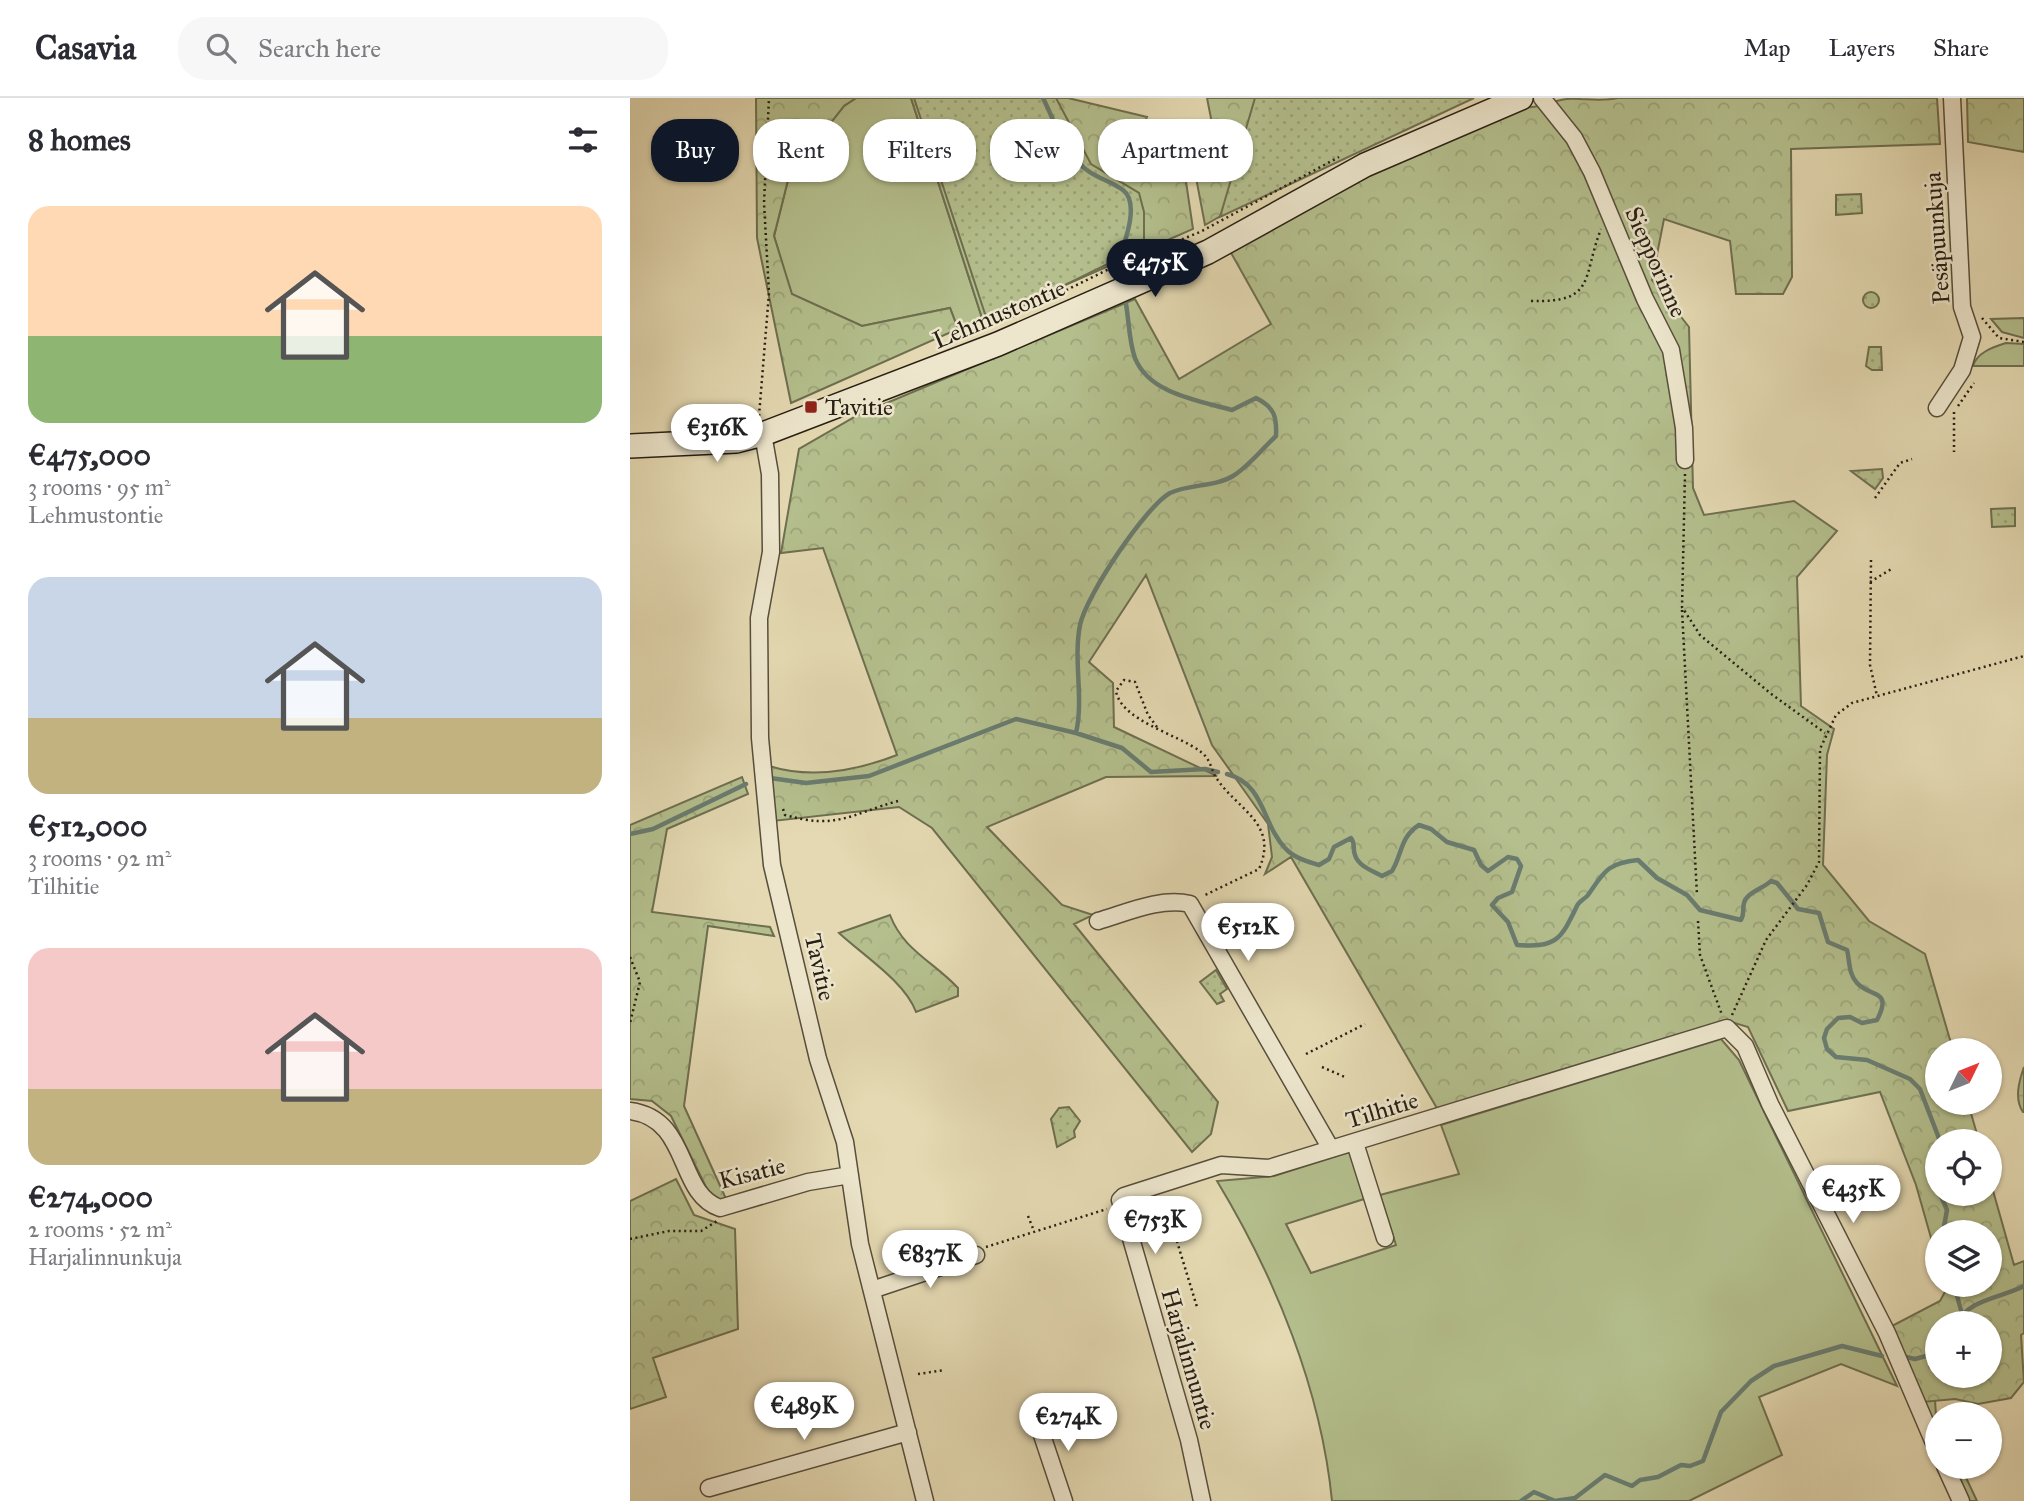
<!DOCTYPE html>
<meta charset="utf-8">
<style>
:root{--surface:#fff;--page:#f7f7f7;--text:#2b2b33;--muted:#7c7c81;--line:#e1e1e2;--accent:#111827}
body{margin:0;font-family:"IM FELL Great Primer",serif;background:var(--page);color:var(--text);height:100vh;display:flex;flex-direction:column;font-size:26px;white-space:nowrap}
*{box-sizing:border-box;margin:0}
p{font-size:23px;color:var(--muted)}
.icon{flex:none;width:38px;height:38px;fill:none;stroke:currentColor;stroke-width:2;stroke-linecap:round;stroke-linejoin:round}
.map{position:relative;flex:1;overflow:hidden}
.side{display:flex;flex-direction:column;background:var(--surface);width:630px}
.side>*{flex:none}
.guide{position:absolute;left:21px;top:21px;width:665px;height:63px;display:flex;gap:14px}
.needle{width:46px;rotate:47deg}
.fabs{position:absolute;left:1295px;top:940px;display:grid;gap:14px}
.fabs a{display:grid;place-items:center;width:77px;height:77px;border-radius:50%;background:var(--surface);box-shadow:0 2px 5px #0004;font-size:35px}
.price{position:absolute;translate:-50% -60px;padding:0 16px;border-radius:24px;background:#fff;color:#222;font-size:23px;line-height:46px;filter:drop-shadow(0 2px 4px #0008)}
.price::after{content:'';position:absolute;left:50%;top:42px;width:21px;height:16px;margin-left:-10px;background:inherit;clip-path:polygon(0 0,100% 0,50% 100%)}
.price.selected{background:var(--accent);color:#fff}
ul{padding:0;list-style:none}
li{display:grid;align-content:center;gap:14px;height:371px;padding:0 28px}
li span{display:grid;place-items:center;height:217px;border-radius:21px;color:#555}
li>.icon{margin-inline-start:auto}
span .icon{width:126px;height:126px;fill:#fffc;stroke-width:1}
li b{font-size:30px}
h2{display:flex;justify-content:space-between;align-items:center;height:84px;padding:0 28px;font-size:30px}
.pill{padding:0 24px;border-radius:28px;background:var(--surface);box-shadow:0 2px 5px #0004;font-size:24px;line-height:63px}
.pill.selected{background:var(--accent);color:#fff}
header{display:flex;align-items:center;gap:42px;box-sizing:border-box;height:98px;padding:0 35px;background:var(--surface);border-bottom:2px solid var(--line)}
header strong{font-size:33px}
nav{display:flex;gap:38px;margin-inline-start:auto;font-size:24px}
.search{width:490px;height:63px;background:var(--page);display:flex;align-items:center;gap:18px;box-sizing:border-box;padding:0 24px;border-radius:28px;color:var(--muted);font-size:26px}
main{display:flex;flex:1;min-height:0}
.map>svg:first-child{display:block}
</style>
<header>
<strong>Casavia</strong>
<div class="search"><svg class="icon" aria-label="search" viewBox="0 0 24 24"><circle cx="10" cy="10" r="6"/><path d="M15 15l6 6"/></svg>Search here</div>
<nav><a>Map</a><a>Layers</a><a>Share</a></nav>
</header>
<main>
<section class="side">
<h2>8 homes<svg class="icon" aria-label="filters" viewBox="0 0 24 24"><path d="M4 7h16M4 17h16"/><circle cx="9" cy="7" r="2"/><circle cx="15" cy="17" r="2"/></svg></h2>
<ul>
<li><span style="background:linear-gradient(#ffd9b3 60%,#8fb573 0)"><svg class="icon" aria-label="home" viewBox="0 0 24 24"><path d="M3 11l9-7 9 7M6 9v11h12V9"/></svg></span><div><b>€475,000</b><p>3 rooms · 95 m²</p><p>Lehmustontie</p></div></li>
<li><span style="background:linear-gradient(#c9d6e8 65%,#c2b280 0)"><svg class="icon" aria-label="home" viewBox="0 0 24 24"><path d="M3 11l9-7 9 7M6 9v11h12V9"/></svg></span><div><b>€512,000</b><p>3 rooms · 92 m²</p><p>Tilhitie</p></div></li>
<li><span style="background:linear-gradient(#f6c9c9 65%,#c2b280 0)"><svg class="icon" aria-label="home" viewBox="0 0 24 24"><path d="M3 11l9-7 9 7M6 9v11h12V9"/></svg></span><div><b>€274,000</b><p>2 rooms · 52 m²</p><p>Harjalinnunkuja</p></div></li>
</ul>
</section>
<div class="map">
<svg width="1394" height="1403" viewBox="0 0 1394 1403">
<defs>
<pattern id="forest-crowns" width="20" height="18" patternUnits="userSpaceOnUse" patternTransform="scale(1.75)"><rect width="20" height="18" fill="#b4bf8d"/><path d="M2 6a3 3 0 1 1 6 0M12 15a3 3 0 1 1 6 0" fill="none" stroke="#9ba479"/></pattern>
<pattern id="park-dots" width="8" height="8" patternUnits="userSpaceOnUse" patternTransform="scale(1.75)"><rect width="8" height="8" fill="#b4bf8d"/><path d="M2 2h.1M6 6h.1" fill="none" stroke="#9ba479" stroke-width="1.8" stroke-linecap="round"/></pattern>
</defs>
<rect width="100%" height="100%" fill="#e4d9b2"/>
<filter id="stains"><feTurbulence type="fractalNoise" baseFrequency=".00286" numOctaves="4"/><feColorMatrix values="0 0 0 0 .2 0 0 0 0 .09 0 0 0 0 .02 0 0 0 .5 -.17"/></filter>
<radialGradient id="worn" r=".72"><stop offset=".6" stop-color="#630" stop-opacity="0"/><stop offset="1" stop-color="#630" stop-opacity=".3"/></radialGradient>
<path fill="#b4bf8d" stroke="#6e6f50" stroke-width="2" d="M 226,0 L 281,0 L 353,223 L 328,231 L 320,210 L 232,228 L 161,196 L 144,138 L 159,78 L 214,8 Z
M 1394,220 L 1394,240 L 1372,234 L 1361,221 Z
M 1376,245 L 1394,246 L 1394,268 L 1343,268 C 1347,254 1364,249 1376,245 Z
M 1091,941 L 1109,962 L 1267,1288 L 1211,1266 L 1129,1299 L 1152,1357 L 1059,1403 L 702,1403 C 691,1291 645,1179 587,1083 L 644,1078 L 723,1053 L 734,1101 L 656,1126 L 681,1175 L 766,1147 L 750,1097 L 829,1076 L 811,1027 Z
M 1297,1301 L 1305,1301 L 1307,1336 L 1292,1304 Z
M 1322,1369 L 1331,1369 L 1347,1403 L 1339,1403 Z"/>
<path fill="url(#forest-crowns)" stroke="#6e6f50" stroke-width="2" fill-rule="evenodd" d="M 126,0 L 226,0 L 214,8 L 159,78 L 144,138 L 162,196 L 232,228 L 320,210 L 328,231 L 161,305 L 127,140 Z
M 281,0 L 438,0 L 517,19 L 502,56 L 554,70 L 563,131 L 353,223 Z
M 577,0 L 832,0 L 723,42 L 575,127 L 564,69 L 590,66 Z
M 988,0 L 1307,0 L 1310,46 L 1161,51 L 1162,179 L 1153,196 L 1106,196 L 1100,143 L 1034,121 L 1022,182 L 1059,229 L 1063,390 L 1074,417 L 1164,403 L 1207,433 L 1167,479 L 1171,608 L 1204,631 L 1197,657 L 1193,767 L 1239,823 L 1295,856 L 1323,952 L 1307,952 L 1307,1004 L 1338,1005 L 1349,1043 L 1307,1043 L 1307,1096 L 1360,1096 L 1360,1082 L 1384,1167 L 1394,1163 L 1394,1235 L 1391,1237 L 1394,1284 L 1381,1300 L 1348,1306 L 1325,1301 L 1292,1304 L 1260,1229 L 1310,1203 L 1316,1192 L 1315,1187 L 1360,1186 L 1360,1134 L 1307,1134 L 1307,1161 L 1286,1087 L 1250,994 L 1158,1013 L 1118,929 L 1095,922 L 808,1012 L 661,759 L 635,776 L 642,759 L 638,726 L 582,647 L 516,477 L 459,564 L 483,585 L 484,629 L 587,678 L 476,679 L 357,729 L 432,807 L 463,817 L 444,826 L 588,1004 L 581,1036 L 562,1054 L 302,730 L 269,709 L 143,723 L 139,668 C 181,681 226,673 267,657 L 193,450 L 151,455 L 169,351 L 228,317 L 505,201 L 549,281 L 641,226 L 600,153 L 743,76 L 886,8 C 905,13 918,3 937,1 C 954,0 970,4 988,0 ZM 1307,1225 L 1360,1225 L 1360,1278 L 1307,1278 Z
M 1337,0 L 1394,0 L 1394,54 L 1338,44 Z
M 112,679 L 118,696 L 37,731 L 22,814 L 140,829 L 144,838 L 78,828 L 54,1008 L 97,1103 L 85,1100 L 77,1091 L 41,1018 L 22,1003 L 0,1001 L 0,727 Z
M 260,817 C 273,852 304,864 328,890 L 328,898 L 286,914 C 275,884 234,858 209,835 Z
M 1394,969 L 1394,1014 L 1393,1014 C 1384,1001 1389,983 1394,969 Z
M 46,1081 L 64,1117 L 105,1131 L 108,1231 L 23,1260 L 36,1299 L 0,1311 L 0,1103 Z"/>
<path fill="url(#park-dots)" stroke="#6e6f50" stroke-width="2" d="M 284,0 L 426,0 L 461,66 L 509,95 L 514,114 L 514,148 L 358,225 Z
M 625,0 L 844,0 L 590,119 Z
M 1231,96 L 1232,115 L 1206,117 L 1206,97 Z
M1233 202a8 8 0 1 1 16 0a8 8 0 1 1-16 0Z
M 1239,249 L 1251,249 L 1252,272 L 1242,272 L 1236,268 Z
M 1252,371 L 1253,380 L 1245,391 L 1221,373 Z
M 1385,410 L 1385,428 L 1362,429 L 1361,411 Z
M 586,872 L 597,891 L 590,896 L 594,903 L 587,906 L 570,884 Z
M 439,1009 L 450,1023 L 444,1033 L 445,1039 L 427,1049 L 421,1021 L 429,1010 Z"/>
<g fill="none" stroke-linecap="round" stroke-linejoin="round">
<path stroke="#697c70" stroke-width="4.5" d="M 413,0 C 423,20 432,47 447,63 C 462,80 476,80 493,92 C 510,105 495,144 489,160
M 446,635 C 454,600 443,563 450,527 C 456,498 515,409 540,395 C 559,386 585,389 603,378 C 618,369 633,350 646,338 C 647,318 644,309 626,300 L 602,312 C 570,303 519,296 505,260 C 499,244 499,223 496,206
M 597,676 C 635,686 632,726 655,750 C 664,760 676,763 689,767 L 699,761 L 704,749 L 721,740 C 726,747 722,749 725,757 C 728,768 743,773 752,778 L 762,773 C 772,757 770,739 789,727 L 801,731 L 817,744 L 844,752 L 851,767 L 858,773 L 878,759 L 887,761 L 891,768 L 882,794 L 868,800 L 862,807 L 878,824 L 887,847 C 927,850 931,841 947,808 C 949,803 955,801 958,797 C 974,774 977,765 1008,762 L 1027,780 L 1057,797 L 1070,812 L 1111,822 C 1115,815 1112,812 1114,805 C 1116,795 1134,790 1141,783 L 1147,785 L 1168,811 L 1189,815 L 1198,844 L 1217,852 C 1220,863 1218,875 1227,885 C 1241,900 1263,891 1247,922 L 1232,925 L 1220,919 L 1208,920 L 1197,931 L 1194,940 L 1197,951 L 1206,959 L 1237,962 L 1280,981 L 1290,991 L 1310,1043
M 140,680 L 176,685 L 239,678 L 386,621 L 446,635 L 492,650 L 521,674 L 575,671 L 588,674
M 0,736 L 23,731 L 116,686
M 1310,1096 L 1317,1112 L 1313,1134
M 1327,1186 L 1326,1194 L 1332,1216
M 1327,1225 C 1339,1201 1371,1200 1394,1188
M 1276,1259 L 1285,1261 L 1307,1255
M 891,1403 L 904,1394 L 925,1403 L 945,1400 L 975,1377 L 1002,1388 L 1010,1382 L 1028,1379 L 1051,1367 L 1060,1368 L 1073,1363 L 1091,1314 L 1121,1283 L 1144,1268 L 1212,1248 L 1252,1258"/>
<defs>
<path id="street" d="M 912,0 L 944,40 L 962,74 L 1015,201 L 1041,252 L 1054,330 L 1055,362
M 1307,310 L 1332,272 L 1342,239 L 1332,209 L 1322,0
M 133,336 L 140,376 L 141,454 L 129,520 L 130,640 L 142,767 L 188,961 L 215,1044 L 230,1146 L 295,1403
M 468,823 C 496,815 530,799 560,806 L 701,1051 L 1097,930 L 1115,948 L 1140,1006 L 1257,1235 L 1307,1352
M 0,1013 C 61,1021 46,1095 90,1110 L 178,1084 L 220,1077
M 725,1045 L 755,1140
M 242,1192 L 346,1157
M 406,1319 L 434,1403
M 1315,1368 L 1331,1403
M 79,1390 L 278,1334
M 572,1403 L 559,1342 L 490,1102 L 494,1098 L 591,1067 L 639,1070 L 701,1051"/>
<path id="secondary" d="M 0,348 L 106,343 L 133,336 L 368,246 L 578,154 L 735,67 L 891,0"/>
</defs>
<use href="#street" stroke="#574e3c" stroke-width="19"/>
<use href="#secondary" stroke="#281f14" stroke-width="26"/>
<path stroke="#281f14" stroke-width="2.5" stroke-dasharray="2 3.5" stroke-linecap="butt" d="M 901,203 C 967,205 952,179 971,131
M 382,219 L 481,170 L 570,134 L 709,59
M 1352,220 L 1369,240 L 1394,244
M 1328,308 L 1344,285
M 1324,314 L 1324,354
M 129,318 L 139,195 L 134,105 L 139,0
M 1055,376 L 1052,509 L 1070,537 L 1140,595 L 1195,635
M 1245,400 L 1270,365 L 1282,361
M 1241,462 L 1240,567 L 1247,598
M 1240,484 L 1263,470
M 1052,512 L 1067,797
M 527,629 L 518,617 L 505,584 L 494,582 L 486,593 C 491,623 548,636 571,654 C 581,661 581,673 587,681 C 608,712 649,726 629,771 L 573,798
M 153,711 L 155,717 C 207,732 221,716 268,703
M 1068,823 L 1070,857 L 1092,917
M 0,859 L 10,884 L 0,925
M 1102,917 L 1136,842 L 1177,787 L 1189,764 L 1190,651 L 1206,617 L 1222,605 L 1394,558
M 676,956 L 735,926
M 692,969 L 717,980
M 534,1101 L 567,1209
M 398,1118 L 404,1133
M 0,1141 L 39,1133 L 71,1133 L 87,1123
M 356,1149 L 477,1111
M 288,1276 L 315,1272"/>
<use href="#street" stroke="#ede6cd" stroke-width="16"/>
<use href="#secondary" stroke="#ede6cd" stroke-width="23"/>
</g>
<rect fill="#8f2418" stroke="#ede6cd" stroke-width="2.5" x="174" y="302" width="14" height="14" rx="3.5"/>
<g text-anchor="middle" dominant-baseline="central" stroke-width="5" stroke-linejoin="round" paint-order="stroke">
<g font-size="24" fill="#281f14" stroke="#ede6cd">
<text transform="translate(1307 140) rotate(-94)">Pesäpuunkuja</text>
<text transform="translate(1026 164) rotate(66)">Siepporinne</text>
<text transform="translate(369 216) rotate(-23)">Lehmustontie</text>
<text transform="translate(190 869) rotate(77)">Tavitie</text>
<text transform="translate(752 1012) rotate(-17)">Tilhitie</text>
<text transform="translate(122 1075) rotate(-14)">Kisatie</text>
<text transform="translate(559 1261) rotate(74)">Harjalinnuntie</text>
</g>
<g font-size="24" fill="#281f14" stroke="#ede6cd" text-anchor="start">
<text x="195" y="309">Tavitie</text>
</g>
</g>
<rect width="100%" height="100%" filter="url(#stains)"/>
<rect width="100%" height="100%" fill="url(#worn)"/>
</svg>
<div class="fabs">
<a><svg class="needle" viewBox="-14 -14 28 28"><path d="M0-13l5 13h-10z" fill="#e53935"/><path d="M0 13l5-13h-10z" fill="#7c7c81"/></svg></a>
<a><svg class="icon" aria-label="locate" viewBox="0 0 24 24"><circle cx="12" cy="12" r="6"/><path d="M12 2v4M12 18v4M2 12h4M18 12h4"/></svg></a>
<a><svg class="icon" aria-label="layers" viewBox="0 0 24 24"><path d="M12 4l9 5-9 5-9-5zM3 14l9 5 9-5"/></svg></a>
<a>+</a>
<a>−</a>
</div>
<b class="price selected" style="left:525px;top:201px">€475K</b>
<b class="price" style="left:87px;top:366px">€316K</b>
<b class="price" style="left:618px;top:865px">€512K</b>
<b class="price" style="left:1223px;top:1127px">€435K</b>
<b class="price" style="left:525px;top:1158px">€753K</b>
<b class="price" style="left:300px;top:1192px">€837K</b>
<b class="price" style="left:174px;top:1344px">€489K</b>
<b class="price" style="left:438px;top:1355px">€274K</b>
<div class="guide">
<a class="pill selected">Buy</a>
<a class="pill">Rent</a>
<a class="pill">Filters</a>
<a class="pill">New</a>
<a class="pill">Apartment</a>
</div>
</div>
</main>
